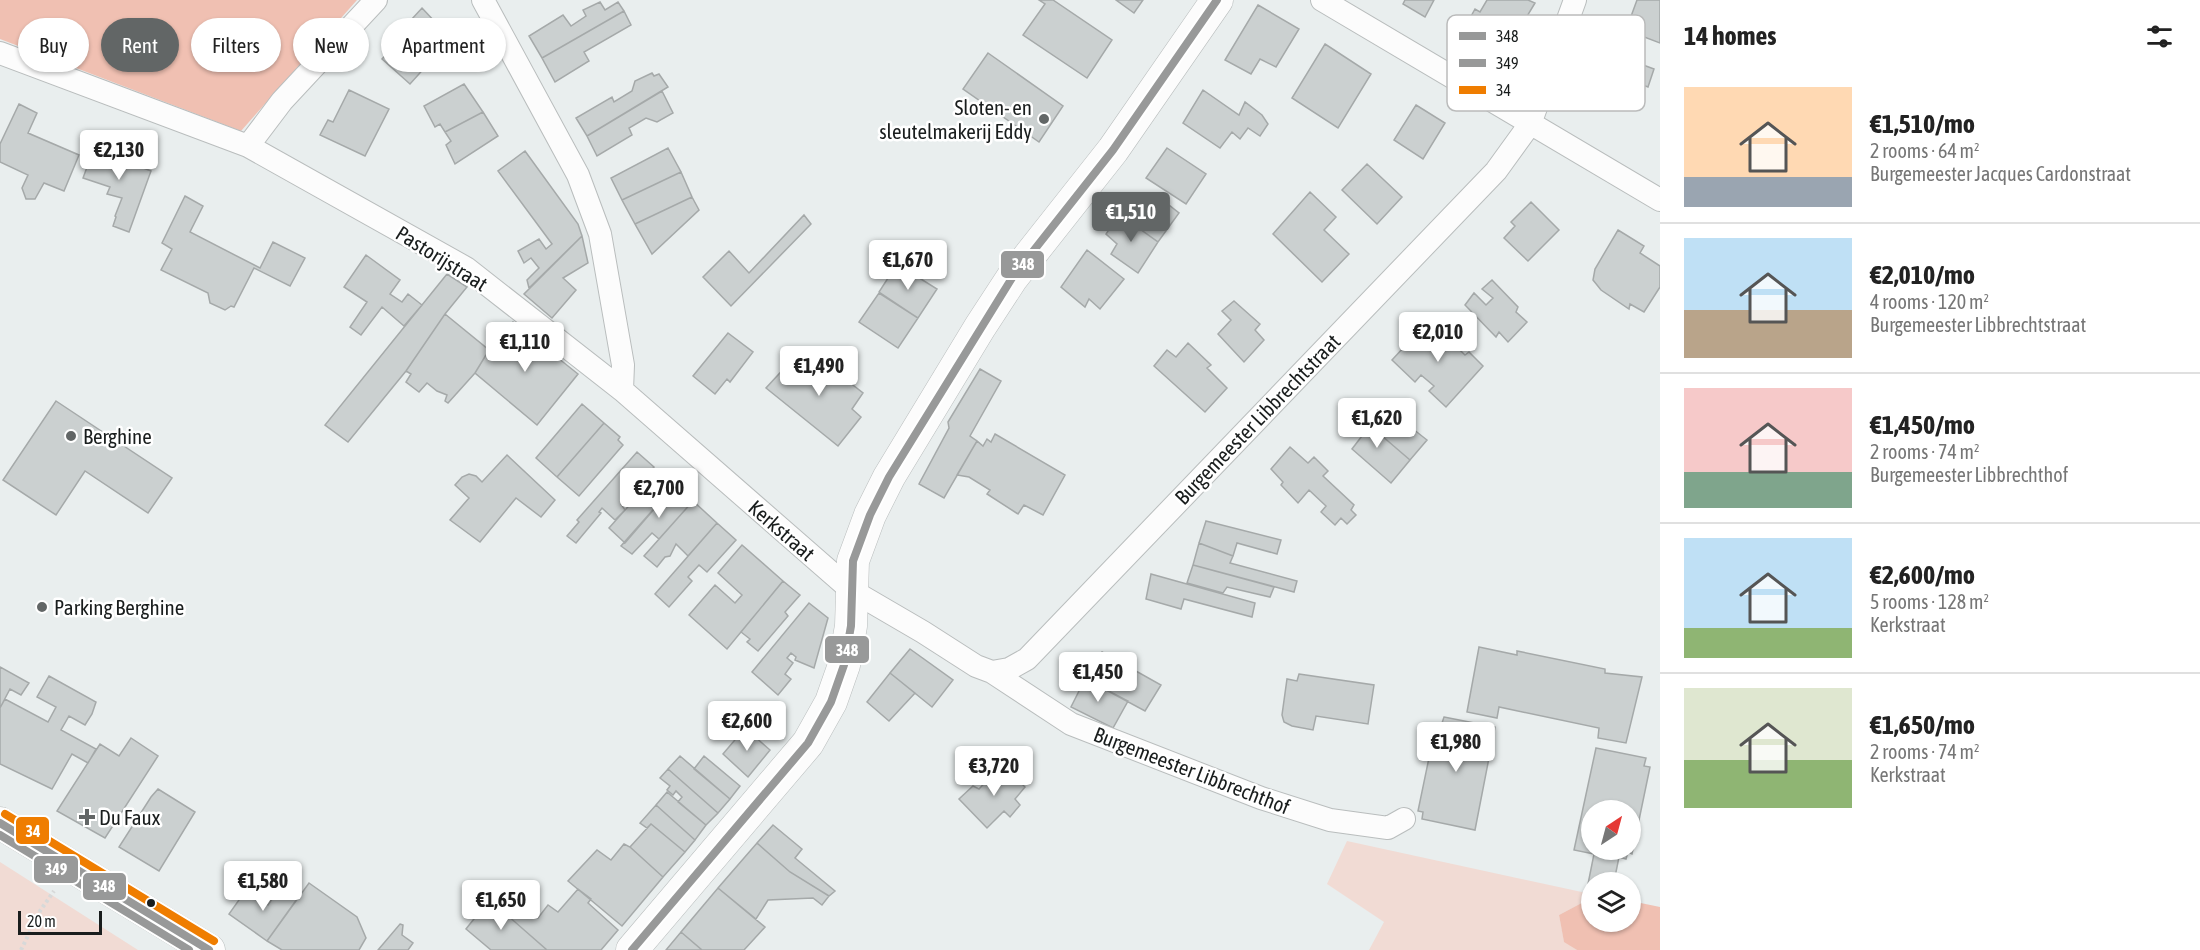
<!DOCTYPE html>
<meta charset="utf-8">
<style>
:root{--surface:#fff;--page:#f2f2f2;--text:#222;--muted:#767676;--line:#e0e0e0;--accent:#626666}
body{margin:0;font-family:"Asap Condensed",sans-serif;background:var(--page);color:var(--text);height:100vh;display:flex;flex-direction:column;font-size:22px;white-space:nowrap}
*{box-sizing:border-box;margin:0}
p{font-size:20px;color:var(--muted)}
.icon{flex:none;width:33px;height:33px;fill:none;stroke:currentColor;stroke-width:2;stroke-linecap:round;stroke-linejoin:round}
.map{position:relative;flex:1;overflow:hidden}
.details{display:flex;flex-direction:column;background:var(--surface);width:540px}
.details>*{flex:none}
.banner{position:absolute;left:18px;top:18px;width:570px;height:54px;display:flex;gap:12px}
.needle{width:39px;rotate:36deg}
.controls{position:absolute;left:1581px;top:800px;display:grid;gap:12px}
.controls a{display:grid;place-items:center;width:60px;height:60px;border-radius:50%;background:var(--surface);box-shadow:0 2px 4px #0004;font-size:30px}
.scale{position:absolute;left:18px;bottom:15px;width:84px;box-sizing:border-box;padding-left:6px;border:3px solid #191d1d;border-top:0;font-size:16px;line-height:21px;white-space:nowrap;color:#191d1d;-webkit-text-stroke:4px #fff;paint-order:stroke}
.price{position:absolute;translate:-50% -51px;padding:0 14px;border-radius:6px;background:#fff;color:#222;font-size:20px;line-height:39px;filter:drop-shadow(0 2px 3px #0008)}
.price::after{content:'';position:absolute;left:50%;top:36px;width:18px;height:14px;margin-left:-9px;background:inherit;clip-path:polygon(0 0,100% 0,50% 100%)}
.price.selected{background:var(--accent);color:#fff}
ul{padding:0;list-style:none}
li{display:flex;align-items:center;gap:18px;height:150px;padding:0 24px}
li+li{border-top:2px solid var(--line)}
li span{display:grid;place-items:center;flex:none;width:168px;height:120px;border-radius:0px;color:#555}
li>.icon{margin-inline-start:auto}
span .icon{width:72px;height:72px;fill:#fffc;stroke-width:1}
li b{font-size:26px}
h2{display:flex;justify-content:space-between;align-items:center;height:72px;padding:0 24px;font-size:26px}
.pill{padding:0 21px;border-radius:27px;background:var(--surface);box-shadow:0 2px 4px #0004;font-size:21px;line-height:54px}
.pill.selected{background:var(--accent);color:#fff}
main{display:flex;flex:1;min-height:0}
.map>svg:first-child{display:block}
</style>
<main>
<div class="map">
<svg width="1660" height="950" viewBox="0 0 1660 950">
<rect width="100%" height="100%" fill="#e9eeee"/>
<path fill="#f1dbd4" d="M 1347,841 L 1591,894 L 1591,898 L 1559,915 L 1564,941 L 1577,950 L 1369,950 L 1384,922 L 1327,884 Z
M 0,862 L 138,950 L 0,950 Z"/>
<path fill="#f0c0b2" d="M 0,0 L 357,0 L 241,131 L 0,39 Z
M 1591,898 L 1592,921 L 1630,921 L 1631,901 L 1660,907 L 1660,950 L 1577,950 L 1564,942 L 1559,915 Z"/>
<path fill="#cbd0d0" stroke="#a5a9a9" stroke-width="1.5" fill-rule="evenodd" d="M 1039,0 L 1053,0 L 1112,40 L 1087,78 L 1023,35 L 1045,4 Z
M 1116,0 L 1143,0 L 1134,13 Z
M 1405,0 L 1434,0 L 1425,17 L 1403,4 Z
M 1487,0 L 1528,0 L 1535,3 L 1503,56 L 1463,31 L 1475,9 L 1480,12 Z
M 1637,0 L 1660,0 L 1660,43 L 1626,30 Z
M 600,2 L 605,10 L 618,2 L 624,11 L 542,58 L 529,36 L 563,15 L 571,26 L 586,16 L 583,10 Z
M 1258,5 L 1299,29 L 1276,67 L 1260,59 L 1251,74 L 1225,60 Z
M 422,8 L 437,24 L 431,30 L 446,44 L 410,84 L 382,59 L 404,35 L 400,32 Z
M 624,11 L 631,25 L 584,52 L 589,61 L 555,82 L 542,58 Z
M 1325,44 L 1371,74 L 1338,128 L 1292,98 Z
M 1608,52 L 1654,69 L 1648,87 L 1643,85 L 1638,106 L 1614,97 L 1609,104 L 1594,94 Z
M 988,53 L 1063,106 L 1039,142 L 963,89 Z
M 652,73 L 654,76 L 659,74 L 668,87 L 587,136 L 576,118 L 612,97 L 614,102 L 632,91 L 635,81 Z
M 464,84 L 483,112 L 445,132 L 440,124 L 435,127 L 424,106 Z
M 349,90 L 389,109 L 365,156 L 320,135 L 328,120 L 333,122 Z
M 1203,90 L 1239,115 L 1245,102 L 1262,115 L 1268,124 L 1260,136 L 1248,128 L 1240,139 L 1232,132 L 1220,148 L 1183,123 Z
M 662,91 L 673,113 L 657,122 L 646,118 L 629,128 L 632,135 L 597,156 L 587,136 Z
M 19,104 L 37,113 L 28,133 L 79,155 L 64,191 L 44,183 L 35,199 L 26,199 L 22,188 L 28,175 L 0,162 L 0,144 Z
M 1416,105 L 1445,123 L 1423,159 L 1394,140 Z
M 483,112 L 498,136 L 455,164 L 446,145 L 451,141 L 445,132 Z
M 96,143 L 138,158 L 136,165 L 151,171 L 129,232 L 113,226 L 116,217 L 115,216 L 122,198 L 107,194 L 110,187 L 83,178 Z
M 668,148 L 681,172 L 622,200 L 611,178 Z
M 1167,148 L 1206,174 L 1186,204 L 1146,178 Z
M 525,151 L 578,224 L 582,236 L 529,288 L 527,280 L 539,268 L 531,258 L 524,263 L 518,251 L 539,239 L 546,249 L 552,244 L 498,171 Z
M 1367,164 L 1402,197 L 1377,224 L 1342,190 Z
M 681,172 L 692,197 L 635,224 L 622,200 Z
M 1310,192 L 1336,217 L 1324,230 L 1349,254 L 1322,282 L 1273,234 Z
M 1155,194 L 1179,213 L 1158,242 L 1119,214 L 1133,196 L 1147,205 Z
M 185,196 L 203,206 L 190,232 L 260,268 L 273,242 L 305,258 L 290,286 L 254,268 L 234,307 L 231,306 L 225,310 L 210,303 L 208,293 L 161,270 L 172,249 L 162,243 Z
M 692,197 L 699,210 L 652,254 L 635,224 Z
M 1531,202 L 1559,230 L 1528,261 L 1504,238 L 1515,226 L 1511,222 Z
M 1119,214 L 1158,242 L 1138,273 L 1111,254 L 1117,244 L 1106,234 Z
M 804,215 L 811,224 L 731,306 L 703,277 L 729,251 L 749,273 Z
M 1618,230 L 1644,246 L 1640,253 L 1660,266 L 1660,287 L 1644,312 L 1630,304 L 1629,309 L 1601,290 L 1593,280 L 1595,269 Z
M 582,236 L 588,263 L 563,278 L 576,290 L 552,318 L 524,294 Z
M 1087,250 L 1124,279 L 1100,309 L 1089,299 L 1085,307 L 1061,287 Z
M 366,255 L 400,280 L 390,294 L 402,302 L 408,294 L 422,305 L 404,326 L 382,307 L 361,335 L 350,327 L 367,302 L 344,287 Z
M 897,264 L 937,289 L 918,318 L 879,292 Z
M 447,274 L 467,287 L 445,314 L 406,371 L 348,442 L 325,425 Z
M 1492,280 L 1518,307 L 1516,312 L 1527,322 L 1508,342 L 1499,332 L 1496,337 L 1465,305 L 1474,293 L 1486,305 L 1493,298 L 1482,289 Z
M 879,293 L 918,318 L 898,348 L 859,322 Z
M 1234,301 L 1260,324 L 1255,330 L 1264,340 L 1244,362 L 1218,334 L 1231,320 L 1222,311 Z
M 445,314 L 489,350 L 475,373 L 448,403 L 445,401 L 447,395 L 437,391 L 427,383 L 419,392 L 406,382 L 411,374 L 406,371 Z
M 1429,320 L 1465,355 L 1469,352 L 1483,366 L 1446,407 L 1429,391 L 1434,386 L 1421,375 L 1415,382 L 1392,360 Z
M 513,322 L 578,374 L 537,425 L 475,373 L 489,350 Z
M 728,333 L 753,352 L 730,382 L 727,379 L 715,394 L 693,376 Z
M 1188,343 L 1211,365 L 1207,368 L 1227,388 L 1205,412 L 1154,366 L 1167,350 L 1176,357 Z
M 812,353 L 863,393 L 852,409 L 861,417 L 838,446 L 766,388 L 790,362 L 800,369 Z
M 980,369 L 1001,381 L 970,436 L 977,441 L 944,498 L 919,484 L 949,428 L 948,422 Z
M 1354,399 L 1370,413 L 1380,403 L 1427,440 L 1410,460 L 1346,405 Z
M 56,401 L 172,478 L 148,513 L 85,471 L 56,515 L 3,480 Z
M 582,404 L 604,423 L 557,477 L 536,458 Z
M 1346,405 L 1410,460 L 1391,483 L 1352,449 L 1365,432 L 1341,412 Z
M 604,423 L 620,437 L 618,440 L 623,445 L 579,496 L 557,477 Z
M 995,434 L 1065,475 L 1043,515 L 1024,505 L 1018,514 L 987,494 L 990,490 L 969,477 L 957,475 L 977,441 L 983,446 L 987,439 L 991,442 Z
M 1290,447 L 1308,463 L 1314,457 L 1328,471 L 1323,476 L 1354,505 L 1351,510 L 1356,515 L 1347,524 L 1341,518 L 1335,525 L 1321,512 L 1326,506 L 1309,490 L 1298,503 L 1281,485 L 1283,482 L 1271,469 Z
M 637,452 L 654,467 L 621,504 L 625,510 L 615,520 L 602,508 L 599,512 L 601,513 L 576,543 L 567,536 L 579,522 L 577,520 Z
M 507,455 L 555,500 L 541,517 L 516,498 L 480,542 L 450,520 L 469,498 L 455,485 L 462,477 L 469,474 L 476,476 L 482,482 Z
M 659,472 L 674,486 L 625,543 L 609,528 Z
M 674,486 L 693,501 L 659,539 L 652,533 L 632,554 L 621,546 Z
M 693,501 L 717,523 L 688,556 L 676,544 L 670,556 L 665,557 L 657,567 L 644,556 Z
M 1206,521 L 1281,540 L 1277,554 L 1237,543 L 1233,556 L 1199,543 Z
M 717,523 L 736,540 L 707,572 L 699,565 L 688,577 L 692,581 L 669,607 L 655,594 Z
M 1199,543 L 1233,556 L 1230,563 L 1297,581 L 1294,592 L 1193,565 Z
M 742,545 L 783,581 L 727,649 L 689,615 L 715,585 L 735,603 L 742,595 L 718,573 Z
M 1193,565 L 1274,587 L 1270,597 L 1227,587 L 1223,593 L 1187,583 Z
M 1151,574 L 1255,603 L 1252,617 L 1184,599 L 1181,609 L 1146,599 Z
M 783,581 L 800,595 L 785,612 L 788,616 L 758,651 L 747,642 L 750,639 L 741,632 Z
M 809,603 L 828,618 L 814,668 L 795,660 L 796,657 L 791,653 L 787,658 L 793,663 L 785,674 L 791,679 L 778,695 L 752,672 Z
M 1479,647 L 1517,655 L 1517,651 L 1605,669 L 1605,673 L 1642,677 L 1626,743 L 1598,738 L 1599,728 L 1499,707 L 1497,718 L 1467,712 Z
M 910,649 L 953,680 L 932,707 L 890,673 Z
M 1102,652 L 1161,685 L 1145,711 L 1080,676 L 1086,666 L 1092,669 Z
M 0,667 L 29,683 L 21,695 L 10,689 L 0,708 Z
M 890,673 L 915,693 L 889,721 L 867,702 Z
M 1299,674 L 1374,685 L 1368,724 L 1316,716 L 1313,730 L 1292,726 L 1284,722 L 1282,715 L 1287,679 L 1297,681 Z
M 49,676 L 96,702 L 92,714 L 85,725 L 69,716 L 61,730 L 96,749 L 88,763 L 72,754 L 52,789 L 0,764 L 0,708 L 5,699 L 48,722 L 56,707 L 37,697 Z
M 1080,676 L 1128,701 L 1113,728 L 1071,707 L 1080,689 L 1073,687 Z
M 1444,717 L 1495,727 L 1475,830 L 1422,819 L 1423,812 L 1418,811 L 1436,724 L 1441,726 Z
M 745,728 L 770,750 L 748,777 L 723,754 Z
M 131,738 L 158,756 L 105,838 L 57,811 L 100,744 L 119,756 Z
M 1596,748 L 1646,758 L 1644,766 L 1650,767 L 1632,854 L 1628,852 L 1626,859 L 1619,857 L 1614,882 L 1592,882 L 1592,884 L 1588,884 L 1594,854 L 1574,850 ZM 1592,810 L 1630,810 L 1630,849 L 1592,849 Z
M 680,756 L 730,799 L 718,813 L 668,769 Z
M 704,756 L 740,786 L 730,799 L 694,769 Z
M 1002,764 L 1025,787 L 1015,799 L 1020,805 L 1010,817 L 1004,811 L 987,828 L 959,799 L 973,786 L 979,789 Z
M 668,769 L 718,813 L 706,825 L 678,802 L 682,797 L 676,791 L 673,795 L 667,790 L 670,786 L 660,778 Z
M 158,789 L 195,812 L 159,871 L 119,847 L 151,797 Z
M 667,792 L 706,825 L 695,840 L 656,805 Z
M 656,805 L 695,840 L 685,852 L 651,824 L 647,828 L 640,823 Z
M 651,824 L 685,852 L 663,877 L 630,847 Z
M 773,825 L 802,849 L 795,858 L 835,891 L 829,896 L 790,872 L 757,843 Z
M 757,843 L 790,872 L 829,896 L 822,905 L 813,898 L 768,900 L 756,919 L 718,888 Z
M 624,844 L 630,847 L 663,877 L 622,926 L 568,881 L 597,850 L 611,860 Z
M 309,883 L 357,917 L 366,938 L 359,950 L 282,950 L 267,941 Z
M 281,886 L 297,899 L 267,941 L 229,914 L 246,890 L 268,905 Z
M 718,888 L 765,927 L 744,950 L 702,950 L 681,932 Z
M 578,889 L 591,899 L 588,903 L 618,930 L 601,950 L 547,950 L 507,915 L 519,902 L 538,918 L 548,905 L 558,912 Z
M 489,900 L 507,915 L 547,950 L 491,950 L 466,929 Z
M 400,924 L 403,925 L 402,935 L 413,943 L 408,950 L 378,950 Z
M 681,932 L 702,950 L 666,950 Z"/>
<g fill="none" stroke-linecap="round" stroke-linejoin="round">
<defs>
<path id="street" d="M 483,0 L 578,175 L 600,234 L 623,365 L 622,390
M 1322,0 L 1660,200
M 0,53 L 248,146 L 466,268 L 622,390 L 851,590 L 923,632 L 976,666 L 992,672 L 1009,669 L 1027,659 L 1496,171 L 1530,124 L 1575,0
M 248,146 L 282,101 L 376,0
M 992,672 L 1071,724 L 1261,798 L 1330,820 L 1388,828 L 1404,819"/>
<path id="secondary" d="M 0,823 L 209,950
M 632,950 L 808,743 L 831,702 L 844,665 L 851,626 L 853,561 L 870,515 L 889,477 L 980,327 L 1012,278 L 1113,150 L 1217,0"/>
</defs>
<use href="#street" stroke="#b9bdbd" stroke-width="24"/>
<use href="#secondary" stroke="#b9bdbd" stroke-width="33"/>
<path stroke="#d7d9d9" stroke-width="4" stroke-dasharray="3 3" stroke-linecap="butt" d="M 21,950 L 40,911 L 54,891"/>
<use href="#street" stroke="#fcfcfc" stroke-width="22"/>
<use href="#secondary" stroke="#fcfcfc" stroke-width="32"/>
<defs>
<path id="bus-1" d="M 0,823 L 209,950
M 632,950 L 808,743 L 831,702 L 844,665 L 851,626 L 853,561 L 870,515 L 889,477 L 1012,278 L 1113,150 L 1217,0"/>
<path id="bus-2" d="M 0,835 L 189,950"/>
<path id="bus-3" d="M 5,814 L 214,941"/>
</defs>
<use href="#bus-1" stroke="#fff" stroke-width="12"/>
<use href="#bus-2" stroke="#fff" stroke-width="12"/>
<use href="#bus-3" stroke="#fff" stroke-width="12"/>
<use href="#bus-1" stroke="#989999" stroke-width="8"/>
<use href="#bus-2" stroke="#989999" stroke-width="8"/>
<use href="#bus-3" stroke="#ef7d00" stroke-width="8"/>
</g>
<g fill="#626666" stroke="#fff" stroke-width="2">
<circle cx="1044" cy="119" r="6"/>
<circle cx="71" cy="436" r="6"/>
<circle cx="42" cy="607" r="6"/>
<path d="M84 808h6v6h6v6h-6v6h-6v-6h-6v-6h6z"/>
</g>
<circle fill="#191d1d" stroke="#fff" stroke-width="2" cx="151" cy="903" r="5"/>
<g text-anchor="middle" dominant-baseline="central" stroke-width="5" stroke-linejoin="round" paint-order="stroke">
<g font-size="21" fill="#191d1d" stroke="#fff" text-anchor="start">
<text x="1032" y="107" text-anchor="end">Sloten- en<tspan x="1032" dy="24">sleutelmakerij Eddy</tspan></text>
<text x="83" y="436">Berghine</text>
<text x="54" y="607">Parking Berghine</text>
<text x="99" y="817">Du Faux</text>
</g>
<g font-size="21" fill="#191d1d" stroke="#fff">
<text transform="translate(442 258) rotate(32)">Pastorijstraat</text>
<text transform="translate(1257 419) rotate(-46)">Burgemeester Libbrechtstraat</text>
<text transform="translate(782 530) rotate(41)">Kerkstraat</text>
<text transform="translate(1192 770) rotate(21)">Burgemeester Libbrechthof</text>
</g>
</g>
<rect x="1447" y="15" width="198" height="96" rx="9" fill="#fff" stroke="#babbbb" stroke-width="1.5"/>
<rect x="1459" y="32" width="27" height="8" fill="#989999"/>
<rect x="1459" y="59" width="27" height="8" fill="#989999"/>
<rect x="1459" y="86" width="27" height="8" fill="#ef7d00"/>
<g font-size="16" fill="#191d1d">
<text x="1496" y="42">348</text>
<text x="1496" y="69">349</text>
<text x="1496" y="96">34</text>
</g>
<g stroke="#fff" stroke-width="2">
<rect x="1000" y="250" width="45" height="29" rx="6" fill="#989999"/>
<rect x="824" y="635" width="46" height="29" rx="6" fill="#989999"/>
<rect x="15" y="816" width="35" height="29" rx="6" fill="#ef7d00"/>
<rect x="33" y="855" width="46" height="29" rx="6" fill="#989999"/>
<rect x="82" y="872" width="45" height="29" rx="6" fill="#989999"/>
</g>
<g font-size="16" text-anchor="middle" font-weight="bold" fill="#fff">
<text x="1023" y="270">348</text>
<text x="847" y="656">348</text>
<text x="33" y="837">34</text>
<text x="56" y="875">349</text>
<text x="104" y="892">348</text>
</g>
</svg>
<div class="controls">
<a><svg class="needle" viewBox="-14 -14 28 28"><path d="M0-13l5 13h-10z" fill="#e53935"/><path d="M0 13l5-13h-10z" fill="#767676"/></svg></a>
<a><svg class="icon" aria-label="layers" viewBox="0 0 24 24"><path d="M12 4l9 5-9 5-9-5zM3 14l9 5 9-5"/></svg></a>
</div>
<div class="scale">20 m</div>
<b class="price" style="left:119px;top:181px">€2,130</b>
<b class="price selected" style="left:1131px;top:243px">€1,510</b>
<b class="price" style="left:908px;top:291px">€1,670</b>
<b class="price" style="left:1438px;top:363px">€2,010</b>
<b class="price" style="left:525px;top:373px">€1,110</b>
<b class="price" style="left:819px;top:397px">€1,490</b>
<b class="price" style="left:1377px;top:449px">€1,620</b>
<b class="price" style="left:659px;top:519px">€2,700</b>
<b class="price" style="left:1098px;top:703px">€1,450</b>
<b class="price" style="left:747px;top:752px">€2,600</b>
<b class="price" style="left:1456px;top:773px">€1,980</b>
<b class="price" style="left:994px;top:797px">€3,720</b>
<b class="price" style="left:263px;top:912px">€1,580</b>
<b class="price" style="left:501px;top:931px">€1,650</b>
<div class="banner">
<a class="pill">Buy</a>
<a class="pill selected">Rent</a>
<a class="pill">Filters</a>
<a class="pill">New</a>
<a class="pill">Apartment</a>
</div>
</div>
<section class="details">
<h2>14 homes<svg class="icon" aria-label="filters" viewBox="0 0 24 24"><path d="M4 7h16M4 17h16"/><circle cx="9" cy="7" r="2"/><circle cx="15" cy="17" r="2"/></svg></h2>
<ul>
<li><span style="background:linear-gradient(#ffd9b3 75%,#9aa5b1 0)"><svg class="icon" aria-label="home" viewBox="0 0 24 24"><path d="M3 11l9-7 9 7M6 9v11h12V9"/></svg></span><div><b>€1,510/mo</b><p>2 rooms · 64 m²</p><p>Burgemeester Jacques Cardonstraat</p></div></li>
<li><span style="background:linear-gradient(#bfe0f5 60%,#b9a48a 0)"><svg class="icon" aria-label="home" viewBox="0 0 24 24"><path d="M3 11l9-7 9 7M6 9v11h12V9"/></svg></span><div><b>€2,010/mo</b><p>4 rooms · 120 m²</p><p>Burgemeester Libbrechtstraat</p></div></li>
<li><span style="background:linear-gradient(#f6c9c9 70%,#7fa58c 0)"><svg class="icon" aria-label="home" viewBox="0 0 24 24"><path d="M3 11l9-7 9 7M6 9v11h12V9"/></svg></span><div><b>€1,450/mo</b><p>2 rooms · 74 m²</p><p>Burgemeester Libbrechthof</p></div></li>
<li><span style="background:linear-gradient(#bfe0f5 75%,#8fb573 0)"><svg class="icon" aria-label="home" viewBox="0 0 24 24"><path d="M3 11l9-7 9 7M6 9v11h12V9"/></svg></span><div><b>€2,600/mo</b><p>5 rooms · 128 m²</p><p>Kerkstraat</p></div></li>
<li><span style="background:linear-gradient(#dfe7d0 60%,#8fb573 0)"><svg class="icon" aria-label="home" viewBox="0 0 24 24"><path d="M3 11l9-7 9 7M6 9v11h12V9"/></svg></span><div><b>€1,650/mo</b><p>2 rooms · 74 m²</p><p>Kerkstraat</p></div></li>
</ul>
</section>
</main>
